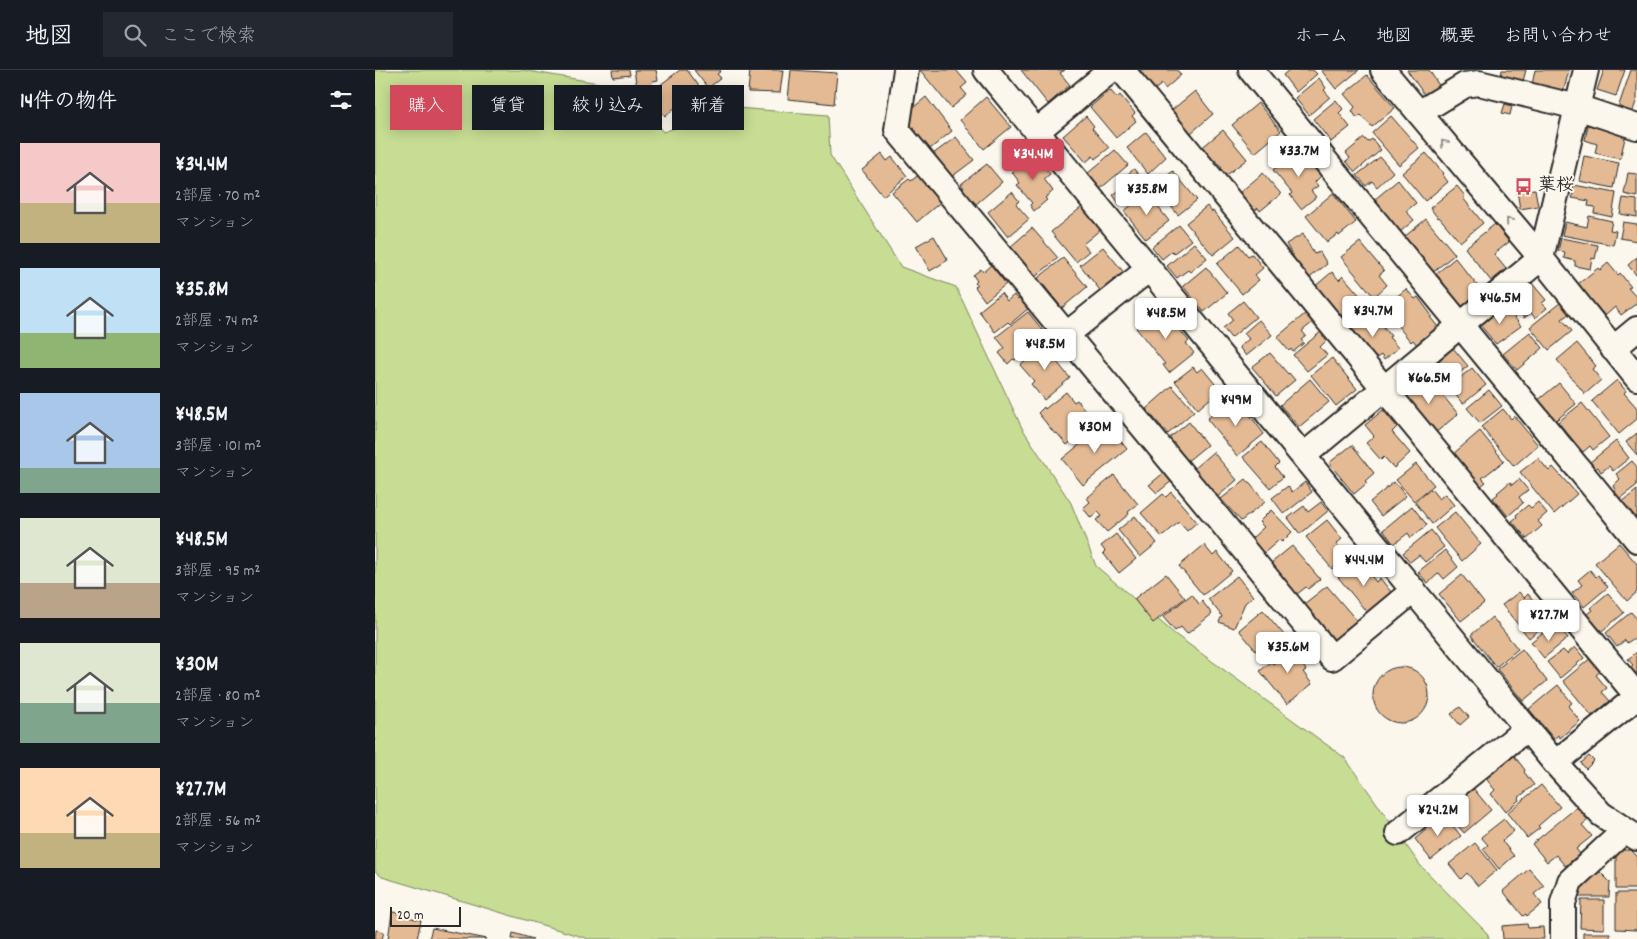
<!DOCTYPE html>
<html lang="ja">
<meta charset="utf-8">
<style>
:root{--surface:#171b24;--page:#242831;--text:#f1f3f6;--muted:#9ea1a6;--line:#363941;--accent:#d1495b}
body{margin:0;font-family:Dekko,"Klee One",sans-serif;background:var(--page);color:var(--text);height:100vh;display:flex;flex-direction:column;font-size:19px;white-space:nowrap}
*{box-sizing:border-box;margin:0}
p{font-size:16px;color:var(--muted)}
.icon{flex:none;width:28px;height:28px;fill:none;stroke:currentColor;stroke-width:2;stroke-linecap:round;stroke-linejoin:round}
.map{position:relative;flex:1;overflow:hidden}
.details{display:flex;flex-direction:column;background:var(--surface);width:375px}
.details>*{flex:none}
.guide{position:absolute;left:15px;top:15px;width:475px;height:45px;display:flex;gap:10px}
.scale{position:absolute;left:15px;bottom:12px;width:71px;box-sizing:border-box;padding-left:5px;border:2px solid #2b2b2b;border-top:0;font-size:14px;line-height:18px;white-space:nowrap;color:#2b2b2b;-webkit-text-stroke:4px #fbf7ec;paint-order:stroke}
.price{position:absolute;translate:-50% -42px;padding:0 11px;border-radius:5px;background:#fff;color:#222;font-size:16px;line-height:32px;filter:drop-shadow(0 1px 2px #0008)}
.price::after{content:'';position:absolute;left:50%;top:30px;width:15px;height:11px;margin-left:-8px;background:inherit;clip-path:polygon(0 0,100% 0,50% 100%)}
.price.selected{background:var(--accent);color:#fff}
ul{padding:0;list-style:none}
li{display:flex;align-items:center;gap:15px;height:125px;padding:0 20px}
li span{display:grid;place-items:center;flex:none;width:140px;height:100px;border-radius:0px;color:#555}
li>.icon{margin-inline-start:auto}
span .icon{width:60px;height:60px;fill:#fffc;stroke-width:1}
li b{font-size:21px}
h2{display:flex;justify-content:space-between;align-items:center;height:60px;padding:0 20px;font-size:21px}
.tag{padding:0 18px;border-radius:0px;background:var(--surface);box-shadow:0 2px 12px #0003;font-size:18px;line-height:45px}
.tag.selected{background:var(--accent);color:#fff}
header{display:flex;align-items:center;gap:30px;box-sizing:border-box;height:70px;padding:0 25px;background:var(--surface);border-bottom:1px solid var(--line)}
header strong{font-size:24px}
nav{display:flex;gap:28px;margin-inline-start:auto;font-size:18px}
.search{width:350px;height:45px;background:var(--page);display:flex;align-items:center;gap:12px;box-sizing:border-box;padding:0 18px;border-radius:0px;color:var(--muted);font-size:19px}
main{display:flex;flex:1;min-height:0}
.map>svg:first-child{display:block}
</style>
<header>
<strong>地図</strong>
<div class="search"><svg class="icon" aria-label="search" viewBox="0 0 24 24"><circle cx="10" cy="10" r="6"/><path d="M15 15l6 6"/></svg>ここで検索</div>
<nav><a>ホーム</a><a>地図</a><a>概要</a><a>お問い合わせ</a></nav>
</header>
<main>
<section class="details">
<h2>14件の物件<svg class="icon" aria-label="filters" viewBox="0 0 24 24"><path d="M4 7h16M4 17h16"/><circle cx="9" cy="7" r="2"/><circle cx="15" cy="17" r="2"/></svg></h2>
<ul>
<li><span style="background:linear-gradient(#f6c9c9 60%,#c2b280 0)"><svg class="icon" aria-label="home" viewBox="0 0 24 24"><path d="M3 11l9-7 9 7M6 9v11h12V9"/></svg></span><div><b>¥34.4M</b><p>2部屋 · 70 m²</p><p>マンション</p></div></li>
<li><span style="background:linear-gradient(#bfe0f5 65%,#8fb573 0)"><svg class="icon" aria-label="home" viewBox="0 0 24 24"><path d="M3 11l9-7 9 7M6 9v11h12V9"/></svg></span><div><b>¥35.8M</b><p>2部屋 · 74 m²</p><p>マンション</p></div></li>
<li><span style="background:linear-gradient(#a9c7e8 75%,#7fa58c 0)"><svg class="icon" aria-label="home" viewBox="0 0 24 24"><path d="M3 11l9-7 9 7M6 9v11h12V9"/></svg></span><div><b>¥48.5M</b><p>3部屋 · 101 m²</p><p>マンション</p></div></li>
<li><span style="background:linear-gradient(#dfe7d0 65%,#b9a48a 0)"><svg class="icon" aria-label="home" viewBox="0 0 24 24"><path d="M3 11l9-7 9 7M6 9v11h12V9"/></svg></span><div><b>¥48.5M</b><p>3部屋 · 95 m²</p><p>マンション</p></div></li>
<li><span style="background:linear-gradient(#dfe7d0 60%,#7fa58c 0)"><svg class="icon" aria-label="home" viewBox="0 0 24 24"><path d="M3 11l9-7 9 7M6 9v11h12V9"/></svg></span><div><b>¥30M</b><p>2部屋 · 80 m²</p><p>マンション</p></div></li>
<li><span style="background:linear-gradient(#ffd9b3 65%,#c2b280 0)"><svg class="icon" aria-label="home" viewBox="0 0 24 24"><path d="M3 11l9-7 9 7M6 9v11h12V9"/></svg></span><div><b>¥27.7M</b><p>2部屋 · 56 m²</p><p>マンション</p></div></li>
</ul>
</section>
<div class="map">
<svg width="1262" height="869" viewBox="0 0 1262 869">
<rect width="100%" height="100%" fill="#fbf7ec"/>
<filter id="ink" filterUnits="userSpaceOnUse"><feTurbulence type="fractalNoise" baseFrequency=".02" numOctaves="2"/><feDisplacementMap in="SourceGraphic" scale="10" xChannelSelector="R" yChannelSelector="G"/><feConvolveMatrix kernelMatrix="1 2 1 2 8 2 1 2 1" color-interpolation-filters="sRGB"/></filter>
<g filter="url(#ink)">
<path fill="#c6dd93" stroke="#78845f" d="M 0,0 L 147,0 L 253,18 L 288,62 L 361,38 L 453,45 L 455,85 L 526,197 L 581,217 L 647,358 L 696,433 L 721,496 L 801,565 L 970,688 L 1045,795 L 1112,863 L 1114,869 L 214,869 L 7,807 L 0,801 Z"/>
<path fill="#e4ba94" stroke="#2b2b2b" d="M 237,0 L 254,0 L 255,5 L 238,7 Z
M 259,0 L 281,0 L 283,10 L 278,11 L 269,23 L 262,18 Z
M 305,0 L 312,0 L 327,20 L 304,38 L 302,36 L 290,46 L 273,24 Z
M 319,0 L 345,0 L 346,1 L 342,4 L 346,8 L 333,18 Z
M 375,0 L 408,0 L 405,23 L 373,22 Z
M 416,0 L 462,3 L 459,34 L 413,29 Z
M 545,0 L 581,0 L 592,13 L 586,18 L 592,25 L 576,38 Z
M 646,0 L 690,0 L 685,3 L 695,15 L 673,34 Z
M 763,0 L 802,0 L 806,5 L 790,19 L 787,14 L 779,20 Z
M 914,0 L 938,0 L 942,4 L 921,22 L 908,5 Z
M 946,0 L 984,0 L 961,19 Z
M 1032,0 L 1054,0 L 1065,17 L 1051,27 Z
M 1127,0 L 1151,0 L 1148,11 L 1126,6 Z
M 1160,0 L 1194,0 L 1188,23 L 1157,15 Z
M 1229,0 L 1250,0 L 1241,26 L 1222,20 Z
M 1256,0 L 1262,0 L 1262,29 L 1256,46 L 1242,41 Z
M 992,5 L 1020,38 L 997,57 L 986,45 L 982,48 L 977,41 L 980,37 L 969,24 Z
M 944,8 L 951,18 L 949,20 L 955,27 L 934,45 L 920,28 Z
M 735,20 L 742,28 L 745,25 L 760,43 L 757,46 L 761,51 L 741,68 L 715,37 Z
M 820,21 L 838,44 L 816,63 L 797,40 Z
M 551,27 L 577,61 L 555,79 L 532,51 L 533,42 Z
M 611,27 L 636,57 L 609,79 L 585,50 Z
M 961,30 L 968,39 L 964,43 L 975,57 L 956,72 L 938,49 Z
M 883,33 L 906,61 L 880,83 L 857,55 Z
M 1130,34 L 1137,36 L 1135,45 L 1127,43 Z
M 711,46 L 719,56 L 717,58 L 734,78 L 720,89 L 718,86 L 711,92 L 688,66 Z
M 1016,46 L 1044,78 L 1024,95 L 997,63 Z
M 1213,55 L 1251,64 L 1245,89 L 1220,83 L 1222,74 L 1210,70 Z
M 848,60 L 872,89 L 849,107 L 844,101 L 847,98 L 840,90 L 835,94 L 824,80 Z
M 771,62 L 791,87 L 773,104 L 752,78 Z
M 581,67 L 599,90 L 575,108 L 558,84 Z
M 989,68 L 993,72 L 997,69 L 1006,80 L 980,102 L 971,91 L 975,88 L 971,83 Z
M 924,79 L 946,106 L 940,112 L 943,116 L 936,121 L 941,127 L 926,139 L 915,125 L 917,123 L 898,100 Z
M 740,80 L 753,95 L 725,119 L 712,104 Z
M 1051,83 L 1068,103 L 1067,104 L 1073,112 L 1050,131 L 1027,103 Z
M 507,84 L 512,91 L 517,87 L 532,106 L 508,126 L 487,100 Z
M 659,84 L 675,104 L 669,109 L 678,121 L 670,128 L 672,130 L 659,141 L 655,135 L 657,133 L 642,115 L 645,113 L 637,102 Z
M 1209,86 L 1244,93 L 1239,118 L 1204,111 Z
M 1005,87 L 1018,102 L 1002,117 L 997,111 L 991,116 L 982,105 Z
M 612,94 L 627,112 L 600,135 L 587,119 L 589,118 L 586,114 Z
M 759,99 L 771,114 L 745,135 L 738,125 L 749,117 L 744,111 Z
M 798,101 L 822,130 L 803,145 L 780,116 Z
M 546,103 L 568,130 L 542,152 L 517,122 L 534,109 L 536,111 Z
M 888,103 L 906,124 L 885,141 L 883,138 L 878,142 L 863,124 Z
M 1253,103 L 1262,104 L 1262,127 L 1249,124 Z
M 1023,110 L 1041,133 L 1031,141 L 1039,150 L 1025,162 L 999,130 Z
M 1199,115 L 1241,123 L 1237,147 L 1219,143 L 1220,137 L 1213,136 L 1214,131 L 1197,128 Z
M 1082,116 L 1090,126 L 1088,128 L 1108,153 L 1085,172 L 1064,147 L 1063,148 L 1055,138 Z
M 1160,119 L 1163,136 L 1145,139 L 1142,121 Z
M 637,122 L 644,131 L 641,134 L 654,149 L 633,167 L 613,142 Z
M 772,123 L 794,151 L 771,169 L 749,141 Z
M 958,123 L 981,152 L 964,166 L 963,164 L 952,172 L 931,146 Z
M 1248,128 L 1262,130 L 1262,147 L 1245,144 Z
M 708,136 L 726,159 L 708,174 L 714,181 L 701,192 L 676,162 Z
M 832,136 L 837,142 L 838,141 L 860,167 L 838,185 L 811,153 Z
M 1214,146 L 1237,151 L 1235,160 L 1241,161 L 1238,175 L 1187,165 L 1190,152 L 1212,157 Z
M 1051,149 L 1080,184 L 1057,203 L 1028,168 Z
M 1248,152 L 1262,154 L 1262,171 L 1245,168 Z
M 1120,154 L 1134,172 L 1119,184 L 1131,199 L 1116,211 L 1090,178 Z
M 804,155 L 816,170 L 799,183 L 797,181 L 787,189 L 777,177 Z
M 657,158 L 683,188 L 659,208 L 634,178 Z
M 928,164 L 939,184 L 945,182 L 952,194 L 932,210 L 911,174 Z
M 559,166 L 573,190 L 555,201 L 541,176 Z
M 1186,168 L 1223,175 L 1220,189 L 1217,188 L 1215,199 L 1200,196 L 1200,191 L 1189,188 L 1190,182 L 1183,181 Z
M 985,172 L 1009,201 L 1004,205 L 1012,215 L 999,227 L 966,187 Z
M 819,173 L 832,188 L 815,202 L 813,200 L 802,208 L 792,196 Z
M 864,175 L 873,186 L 877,184 L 888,198 L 880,205 L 884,210 L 867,224 L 842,194 Z
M 728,177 L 751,205 L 728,224 L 705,195 Z
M 1262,187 L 1262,206 L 1253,195 Z
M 688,188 L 712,217 L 687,238 L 663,208 Z
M 1080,188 L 1105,219 L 1096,227 L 1098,229 L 1086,240 L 1062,211 L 1065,208 L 1061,204 Z
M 1233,193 L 1243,205 L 1245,203 L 1256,217 L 1253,218 L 1262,228 L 1262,233 L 1246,245 L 1240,237 L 1230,246 L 1203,214 L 1223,198 L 1225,200 Z
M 616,195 L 631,214 L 610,231 L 600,217 L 602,215 L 600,213 L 602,211 L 598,205 L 606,199 L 608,202 Z
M 831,197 L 852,223 L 829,242 L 808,216 Z
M 957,202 L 964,210 L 968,206 L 987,228 L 964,248 L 938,218 Z
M 1156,212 L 1171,230 L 1167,233 L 1172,238 L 1160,248 L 1156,243 L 1149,248 L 1134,230 Z
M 1031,219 L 1040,229 L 1043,227 L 1057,246 L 1055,247 L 1064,258 L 1042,275 L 1038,270 L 1036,272 L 1008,238 Z
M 626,223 L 632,231 L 639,225 L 643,230 L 646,227 L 655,237 L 635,254 L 633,252 L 620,262 L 604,241 Z
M 868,231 L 881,247 L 856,268 L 848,258 L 858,250 L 853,243 Z
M 1186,232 L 1195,243 L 1187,249 L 1197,261 L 1174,280 L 1155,257 Z
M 1132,238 L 1146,256 L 1121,274 L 1105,255 L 1125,239 L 1128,242 Z
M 784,239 L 800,259 L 802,257 L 814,271 L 811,273 L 819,283 L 794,303 L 788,295 L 790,294 L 761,258 Z
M 653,242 L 669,262 L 649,278 L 651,281 L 640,290 L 638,289 L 633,294 L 624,283 L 630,278 L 621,267 Z
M 997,242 L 1016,266 L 1014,267 L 1023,278 L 1009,290 L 1006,285 L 1000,289 L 997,284 L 993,287 L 972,262 Z
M 931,243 L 938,252 L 927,261 L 931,266 L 926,270 L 929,273 L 918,282 L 916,279 L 914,281 L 902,267 Z
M 884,250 L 897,265 L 871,286 L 864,277 L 874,269 L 869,263 Z
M 947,261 L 953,269 L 945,277 L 952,285 L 932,301 L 918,285 Z
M 1155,262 L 1168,278 L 1142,300 L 1128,284 Z
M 672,273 L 685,289 L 682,292 L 695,308 L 669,330 L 656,314 L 659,311 L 645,295 Z
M 1202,273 L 1221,296 L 1217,299 L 1226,310 L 1210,324 L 1182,290 Z
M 1078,278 L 1093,296 L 1072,313 L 1058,296 Z
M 895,283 L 913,304 L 914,303 L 920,310 L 901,326 L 877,297 Z
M 957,288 L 982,319 L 961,336 L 936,305 Z
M 818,297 L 822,302 L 827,298 L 845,320 L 823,339 L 800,311 Z
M 1097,298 L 1111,315 L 1088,334 L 1074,317 Z
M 1046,306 L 1061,324 L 1064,321 L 1083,344 L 1059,364 L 1026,323 Z
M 935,309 L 954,332 L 924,357 L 905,335 Z
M 1242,310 L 1251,321 L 1249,323 L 1262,338 L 1262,349 L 1244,364 L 1217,331 Z
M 1184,313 L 1201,334 L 1179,352 L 1162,331 Z
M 797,316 L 819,341 L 793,364 L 771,339 Z
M 1114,320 L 1127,336 L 1105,353 L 1092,338 Z
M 691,322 L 699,332 L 702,330 L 710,340 L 706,344 L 716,356 L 692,375 L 682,363 L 680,364 L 663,343 L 669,337 L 670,339 Z
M 855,330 L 861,336 L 865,332 L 889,364 L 862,386 L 832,349 Z
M 1207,333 L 1234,367 L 1218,380 L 1215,376 L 1208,382 L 1183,352 Z
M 1128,339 L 1136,349 L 1139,346 L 1163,375 L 1139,396 L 1106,357 Z
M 1008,340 L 1022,357 L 1017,362 L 1035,383 L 1019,398 L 1009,387 L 1006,390 L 991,373 L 999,366 L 990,355 Z
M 814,352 L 832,375 L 810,393 L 792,370 Z
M 731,353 L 752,379 L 708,415 L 687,389 Z
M 1105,361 L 1129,391 L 1107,408 L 1111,412 L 1101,420 L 1097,407 L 1078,384 Z
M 1262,363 L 1262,385 L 1251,372 Z
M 1241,371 L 1254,388 L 1238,401 L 1234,396 L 1226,402 L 1223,397 L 1220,399 L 1214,393 Z
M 887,372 L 904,393 L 900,397 L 908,407 L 895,418 L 868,387 Z
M 977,375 L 999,403 L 990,411 L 992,413 L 979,424 L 954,393 Z
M 838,382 L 862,410 L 841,428 L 817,400 Z
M 1163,388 L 1174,401 L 1178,397 L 1202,424 L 1179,444 L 1145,402 Z
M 1257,391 L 1262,397 L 1262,415 L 1244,429 L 1239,423 L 1241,421 L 1238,416 L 1245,409 L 1241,404 Z
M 1041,394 L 1059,415 L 1039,431 L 1021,410 Z
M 791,401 L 798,410 L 782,423 L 774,415 Z
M 739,405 L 763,434 L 753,442 L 754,444 L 732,462 L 721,450 L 727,446 L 723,442 L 716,448 L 708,438 L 715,432 L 712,428 Z
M 871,409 L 890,432 L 866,451 L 846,429 Z
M 1144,409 L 1153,420 L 1144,427 L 1148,433 L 1133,446 L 1118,428 L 1123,424 L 1122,423 L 1135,412 L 1137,415 Z
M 930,412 L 937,422 L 909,444 L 897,428 L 913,416 L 917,422 Z
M 1019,412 L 1031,426 L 1006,446 L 995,432 Z
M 1056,419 L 1064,429 L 1070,424 L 1079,435 L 1057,454 L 1040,432 Z
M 1262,420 L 1262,452 L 1246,433 Z
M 796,422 L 822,452 L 812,461 L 804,452 L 787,467 L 766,443 L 788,424 L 791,427 Z
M 946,432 L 953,441 L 925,464 L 913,448 L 929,436 L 933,442 Z
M 1163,432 L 1172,443 L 1163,451 L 1167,456 L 1152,469 L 1137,451 L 1142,447 L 1141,445 L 1153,435 L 1156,438 Z
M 1037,436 L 1052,455 L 1036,468 L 1033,463 L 1019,474 L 1008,460 Z
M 896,440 L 917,462 L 907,472 L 904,470 L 888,484 L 876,469 L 889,457 L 884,452 Z
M 1080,442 L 1106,474 L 1087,491 L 1060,458 Z
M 760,446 L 782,473 L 765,487 L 743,460 Z
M 952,450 L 967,469 L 961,474 L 971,487 L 957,499 L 931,467 Z
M 1056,460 L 1069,477 L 1050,492 L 1044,485 L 1035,492 L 1028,483 Z
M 741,464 L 761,489 L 744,503 L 728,483 L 730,481 L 726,476 Z
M 1244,473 L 1262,494 L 1262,522 L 1252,531 L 1220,493 Z
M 829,475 L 838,486 L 842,482 L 857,501 L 828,525 L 804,496 Z
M 917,476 L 945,509 L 933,519 L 931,517 L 921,525 L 895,494 Z
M 1070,480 L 1083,497 L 1069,509 L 1064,503 L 1053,513 L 1043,502 Z
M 982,491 L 989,500 L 991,499 L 1001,512 L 1005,508 L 1016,522 L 1002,534 L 1004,537 L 994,545 L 963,507 Z
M 1215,500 L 1221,507 L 1223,505 L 1233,517 L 1209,537 L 1197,523 L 1207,515 L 1203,510 Z
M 791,504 L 810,528 L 778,553 L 759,529 Z
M 1087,505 L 1109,533 L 1086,551 L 1064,524 Z
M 862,506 L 878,526 L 870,533 L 859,558 L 844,552 L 847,546 L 833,529 Z
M 952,516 L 982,551 L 959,570 L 929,534 Z
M 1144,522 L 1149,528 L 1153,524 L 1175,550 L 1154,568 L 1127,535 Z
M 1233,523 L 1249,543 L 1223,564 L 1211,545 L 1217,540 L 1215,538 Z
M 817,524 L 824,534 L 827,531 L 837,544 L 812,564 L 806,557 L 800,561 L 788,547 Z
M 888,540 L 915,572 L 890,592 L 864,560 Z
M 1256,542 L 1262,549 L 1262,566 L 1252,573 L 1250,570 L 1242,577 L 1231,563 Z
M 1117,547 L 1143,579 L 1121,597 L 1096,565 Z
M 1184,557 L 1193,568 L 1169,588 L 1156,572 L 1171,560 L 1175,564 Z
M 920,573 L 933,589 L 927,594 L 931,600 L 928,602 L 937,614 L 912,634 L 885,601 L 897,591 L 898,594 L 907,587 L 905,585 Z
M 1200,577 L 1209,588 L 1185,608 L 1172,592 L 1188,580 L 1192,584 Z
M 1147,579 L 1172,611 L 1148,631 L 1122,599 Z
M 1262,582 L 1262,607 L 1260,608 L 1253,599 L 1258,595 L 1253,589 Z
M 1217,587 L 1227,600 L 1221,605 L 1232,618 L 1227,622 L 1235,631 L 1217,646 L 1188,611 Z
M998 625a28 28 0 1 1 56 0a28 28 0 1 1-56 0Z
M 1183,615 L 1197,633 L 1193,636 L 1205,651 L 1185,668 L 1183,665 L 1179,669 L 1154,639 Z
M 1085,637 L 1094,647 L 1085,655 L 1076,644 Z
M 1137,683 L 1150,700 L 1149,702 L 1159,715 L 1143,728 L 1144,730 L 1130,742 L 1116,724 L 1120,720 L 1109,706 Z
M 1214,686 L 1219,691 L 1211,699 L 1206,693 Z
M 1166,715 L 1185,737 L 1163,756 L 1165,758 L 1152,768 L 1132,743 Z
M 1098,718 L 1116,740 L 1089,763 L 1070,740 Z
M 1202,737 L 1213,750 L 1207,755 L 1217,766 L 1201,779 L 1205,784 L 1190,796 L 1181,785 L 1172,792 L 1157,774 Z
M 1069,745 L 1086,766 L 1056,790 L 1040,769 Z
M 1129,749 L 1139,761 L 1127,771 L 1139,786 L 1124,799 L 1108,779 L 1113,775 L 1106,767 Z
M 1100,773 L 1122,800 L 1103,816 L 1092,803 L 1086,809 L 1074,794 Z
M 1241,780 L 1256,780 L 1262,786 L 1262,819 L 1241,819 Z
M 1221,798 L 1235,812 L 1234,827 L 1200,827 L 1199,818 Z
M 1154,799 L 1169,816 L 1159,824 L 1167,834 L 1152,846 L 1151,844 L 1148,846 L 1128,821 Z
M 1241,823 L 1262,823 L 1262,860 L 1241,859 Z
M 1206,830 L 1229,830 L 1229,859 L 1205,858 Z
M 17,842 L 32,844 L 32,847 L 46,850 L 42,869 L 13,869 Z
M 1152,854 L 1153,858 L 1168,857 L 1169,869 L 1128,869 L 1127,856 Z
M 57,858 L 112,869 L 54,869 Z
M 1,860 L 9,862 L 7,869 L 0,869 Z
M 138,863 L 158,869 L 137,869 Z
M 1208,863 L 1235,863 L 1235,869 L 1208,869 Z"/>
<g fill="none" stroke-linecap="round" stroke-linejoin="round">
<defs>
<path id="minor" d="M 531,0 L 522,60 L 844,449 L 957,588 L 1039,520
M 611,0 L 1180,693 L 1226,744 L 1262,768
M 747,0 L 1262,626
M 876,0 L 1262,470
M 1008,0 L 1166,188 L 1262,308
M 1044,43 L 1090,15 L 1104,13 L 1202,37 L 1262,57
M 661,62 L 736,0
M 692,264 L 774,199
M 1238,279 L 1262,259
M 928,386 L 1166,188 L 1211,0
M 1180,693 L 1262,627
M 1023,763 L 1151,659
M 1188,869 L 1188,833 L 1195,811 L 1250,760"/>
</defs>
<use href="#minor" stroke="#2b2b2b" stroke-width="28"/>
<use href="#minor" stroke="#fbf7ec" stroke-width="24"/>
</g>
<defs><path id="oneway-chevron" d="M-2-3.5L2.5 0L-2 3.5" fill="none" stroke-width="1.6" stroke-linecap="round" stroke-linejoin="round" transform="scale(1.25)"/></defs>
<g stroke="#93918c">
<use href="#oneway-chevron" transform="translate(1069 73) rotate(-130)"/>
<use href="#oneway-chevron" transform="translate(1134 151) rotate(-130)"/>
</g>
</g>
<defs>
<symbol id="bus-bare" viewBox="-9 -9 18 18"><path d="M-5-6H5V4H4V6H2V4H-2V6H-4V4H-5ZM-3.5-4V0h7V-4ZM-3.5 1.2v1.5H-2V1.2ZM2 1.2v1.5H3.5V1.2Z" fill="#d1495b" stroke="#fbf7ec" stroke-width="2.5" paint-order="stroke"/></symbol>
</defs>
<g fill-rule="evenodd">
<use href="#bus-bare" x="1136" y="104" width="25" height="25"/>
</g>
<g text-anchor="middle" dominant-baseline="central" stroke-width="4" stroke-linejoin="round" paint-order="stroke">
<g font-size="18" font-weight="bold" fill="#2b2b2b" stroke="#fbf7ec" text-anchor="start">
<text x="1163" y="116">葉桜</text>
</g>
</g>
</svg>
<div class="scale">20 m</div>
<b class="price" style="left:924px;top:108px">¥33.7M</b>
<b class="price selected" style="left:658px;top:111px">¥34.4M</b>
<b class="price" style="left:772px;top:146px">¥35.8M</b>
<b class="price" style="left:1125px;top:255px">¥46.5M</b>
<b class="price" style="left:998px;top:268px">¥34.7M</b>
<b class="price" style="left:791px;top:270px">¥48.5M</b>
<b class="price" style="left:670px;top:301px">¥48.5M</b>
<b class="price" style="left:1054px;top:335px">¥66.5M</b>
<b class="price" style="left:861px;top:357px">¥49M</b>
<b class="price" style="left:720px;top:384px">¥30M</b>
<b class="price" style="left:989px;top:517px">¥44.4M</b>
<b class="price" style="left:1174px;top:572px">¥27.7M</b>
<b class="price" style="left:913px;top:604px">¥35.6M</b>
<b class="price" style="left:1063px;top:767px">¥24.2M</b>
<div class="guide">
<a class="tag selected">購入</a>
<a class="tag">賃貸</a>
<a class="tag">絞り込み</a>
<a class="tag">新着</a>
</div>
</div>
</main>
